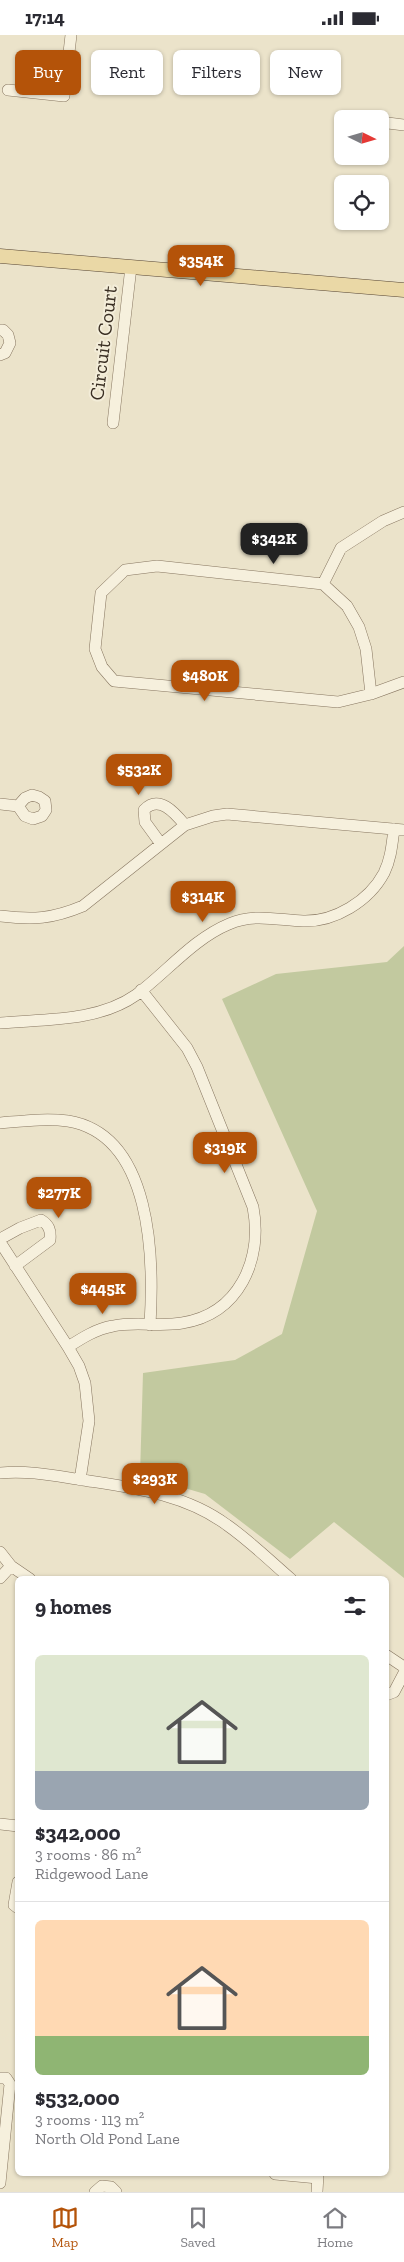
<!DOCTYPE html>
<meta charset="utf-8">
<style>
:root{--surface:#fff;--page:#f2f2f3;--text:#2b2b33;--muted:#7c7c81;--line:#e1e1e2;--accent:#b45309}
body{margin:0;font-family:"Zilla Slab",serif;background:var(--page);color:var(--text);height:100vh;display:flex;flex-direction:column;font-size:19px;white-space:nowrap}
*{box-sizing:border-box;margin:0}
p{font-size:16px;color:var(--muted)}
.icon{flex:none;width:28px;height:28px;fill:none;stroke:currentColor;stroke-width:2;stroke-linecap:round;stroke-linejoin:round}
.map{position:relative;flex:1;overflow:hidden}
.panel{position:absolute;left:15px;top:1541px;width:374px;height:600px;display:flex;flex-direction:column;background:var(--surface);border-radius:8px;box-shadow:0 1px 4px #0004}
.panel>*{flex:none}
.banner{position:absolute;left:15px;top:15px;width:375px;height:45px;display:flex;gap:10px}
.needle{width:32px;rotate:95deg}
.buttons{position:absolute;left:334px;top:75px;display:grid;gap:10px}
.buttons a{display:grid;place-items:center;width:55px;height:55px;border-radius:8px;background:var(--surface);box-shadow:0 1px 4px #0004;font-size:25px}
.price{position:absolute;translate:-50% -42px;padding:0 11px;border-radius:10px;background:var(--accent);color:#fff;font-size:16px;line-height:32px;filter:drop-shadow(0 1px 2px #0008)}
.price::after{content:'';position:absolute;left:50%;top:30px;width:15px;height:11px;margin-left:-8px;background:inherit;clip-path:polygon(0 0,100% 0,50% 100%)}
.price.selected{background:#222;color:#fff}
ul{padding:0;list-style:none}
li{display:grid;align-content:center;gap:10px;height:265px;padding:0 20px}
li+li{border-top:1px solid var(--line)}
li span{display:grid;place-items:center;height:155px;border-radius:8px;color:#555}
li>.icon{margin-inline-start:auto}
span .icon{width:90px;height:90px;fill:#fffc;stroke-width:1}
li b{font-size:21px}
h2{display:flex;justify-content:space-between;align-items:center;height:60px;padding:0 20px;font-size:21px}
.chip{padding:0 18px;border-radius:8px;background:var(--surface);box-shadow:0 1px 4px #0004;font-size:18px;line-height:45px}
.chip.selected{background:var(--accent);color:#fff}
.status{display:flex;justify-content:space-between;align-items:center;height:35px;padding:0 25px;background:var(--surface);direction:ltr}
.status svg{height:14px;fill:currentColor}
.dock{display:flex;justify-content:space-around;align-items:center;height:70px;border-top:1px solid var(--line);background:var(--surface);font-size:14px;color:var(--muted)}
.dock a{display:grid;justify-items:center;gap:2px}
.dock .selected{color:var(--accent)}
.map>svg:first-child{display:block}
</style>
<div class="status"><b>17:14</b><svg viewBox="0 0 49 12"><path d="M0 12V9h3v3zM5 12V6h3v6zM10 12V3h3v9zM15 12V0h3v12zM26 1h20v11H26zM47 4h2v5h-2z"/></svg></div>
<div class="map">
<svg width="404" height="2157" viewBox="0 0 404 2157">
<rect width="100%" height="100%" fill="#ebe3ca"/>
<path fill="#c2c99f" d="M 404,911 L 404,1543 L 334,1487 L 290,1524 L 205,1459 L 140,1440 L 143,1338 L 235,1325 L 282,1299 L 317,1176 L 222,964 L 276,939 L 387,927 Z"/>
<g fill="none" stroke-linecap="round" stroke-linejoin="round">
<defs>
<path id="minor" d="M 8,55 L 64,61 L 71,0
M 380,87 L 404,90
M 0,295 L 3,295 L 8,300 L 10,308 L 5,318 L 0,320
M 113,388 L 131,232
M 323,549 L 341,513 L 383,486 L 404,477
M 371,659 L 366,614 L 359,592 L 347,571 L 323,549 L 157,531 L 125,535 L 101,558 L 95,614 L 102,632 L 114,646 L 338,667 L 371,659 L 404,647
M 32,760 L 39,762 L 45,766 L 46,775 L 42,781 L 33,784 L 25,781 L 18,771 L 25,763 Z
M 0,769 L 18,771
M 161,809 L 145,787 L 144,775 C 159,759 175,778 185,790
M 0,881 C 33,885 52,884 83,871 L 185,790 L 213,781 L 227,779 L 404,795
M 0,988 C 44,984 98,987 136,960 C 167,937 193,904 229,889 C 253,878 278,885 303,886 C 335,887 369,866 384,838 C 391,824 392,809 394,794
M 0,1088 C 23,1086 46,1083 68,1086 C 153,1100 154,1225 150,1290
M 0,1204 L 20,1193 L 41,1185 C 49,1190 51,1195 50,1205 L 15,1231
M 0,1207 L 68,1312 L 79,1331 L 85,1348 L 89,1386 L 80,1445
M 68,1312 C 82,1303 96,1294 113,1291 C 135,1286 159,1292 182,1288 C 239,1279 263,1225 253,1172 L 197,1032 L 187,1013 L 141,955
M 0,1438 C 28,1435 56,1441 83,1445 C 134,1453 185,1459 227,1490 C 250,1506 270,1526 291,1544
M 0,1517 L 11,1531 L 30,1544
M 0,1543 L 11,1531
M 386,1620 L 404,1632
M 386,1660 L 394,1657 L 404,1638
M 0,1789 L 18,1791
M 18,1847 L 14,1870 L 18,1873
M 0,2043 L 6,2043 L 10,2049 L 0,2148
M 275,2139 L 318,2143
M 95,2157 L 102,2151 L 111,2152 L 116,2157
M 317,2157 L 318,2139"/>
<path id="major" d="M 0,221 L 404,255"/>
</defs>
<use href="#minor" stroke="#877660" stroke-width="12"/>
<use href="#major" stroke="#543" stroke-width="15"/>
<use href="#minor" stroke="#f6f0dd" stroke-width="11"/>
<use href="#major" stroke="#ead8a6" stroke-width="14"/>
</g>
<g text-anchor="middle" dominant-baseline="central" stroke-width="4" stroke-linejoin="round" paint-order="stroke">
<g font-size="20" fill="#392e22" stroke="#f3edd9">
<text transform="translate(103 308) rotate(-83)">Circuit Court</text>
</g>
</g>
</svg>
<div class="buttons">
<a><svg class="needle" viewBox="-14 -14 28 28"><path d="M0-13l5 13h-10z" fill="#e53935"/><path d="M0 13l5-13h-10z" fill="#7c7c81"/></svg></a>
<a><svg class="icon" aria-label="locate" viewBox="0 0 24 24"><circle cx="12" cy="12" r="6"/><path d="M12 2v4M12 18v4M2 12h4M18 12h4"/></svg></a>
</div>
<b class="price" style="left:201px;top:252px">$354K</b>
<b class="price selected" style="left:274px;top:530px">$342K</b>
<b class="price" style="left:205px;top:667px">$480K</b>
<b class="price" style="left:139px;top:761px">$532K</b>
<b class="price" style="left:203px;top:888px">$314K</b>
<b class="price" style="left:225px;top:1139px">$319K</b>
<b class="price" style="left:59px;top:1184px">$277K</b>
<b class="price" style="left:103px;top:1280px">$445K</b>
<b class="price" style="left:155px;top:1470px">$293K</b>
<div class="banner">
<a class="chip selected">Buy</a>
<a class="chip">Rent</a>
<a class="chip">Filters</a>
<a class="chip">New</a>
</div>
<section class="panel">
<h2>9 homes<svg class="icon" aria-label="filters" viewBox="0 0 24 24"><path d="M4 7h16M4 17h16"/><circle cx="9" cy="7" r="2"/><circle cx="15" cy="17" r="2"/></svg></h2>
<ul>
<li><span style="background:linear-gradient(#dfe7d0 75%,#9aa5b1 0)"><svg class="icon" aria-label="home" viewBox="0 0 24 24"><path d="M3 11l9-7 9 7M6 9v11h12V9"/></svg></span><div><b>$342,000</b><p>3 rooms · 86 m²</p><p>Ridgewood Lane</p></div></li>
<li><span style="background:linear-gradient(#ffd9b3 75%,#8fb573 0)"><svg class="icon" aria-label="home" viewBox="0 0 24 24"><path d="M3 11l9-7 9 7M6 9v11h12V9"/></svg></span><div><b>$532,000</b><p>3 rooms · 113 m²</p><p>North Old Pond Lane</p></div></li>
</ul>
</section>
</div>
<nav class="dock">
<a class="selected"><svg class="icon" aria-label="map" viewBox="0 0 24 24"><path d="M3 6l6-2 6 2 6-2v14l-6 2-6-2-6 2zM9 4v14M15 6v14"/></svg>Map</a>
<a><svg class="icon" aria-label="saved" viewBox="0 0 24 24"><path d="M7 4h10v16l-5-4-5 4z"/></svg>Saved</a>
<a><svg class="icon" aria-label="home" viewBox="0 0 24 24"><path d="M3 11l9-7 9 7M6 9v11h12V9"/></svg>Home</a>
</nav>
